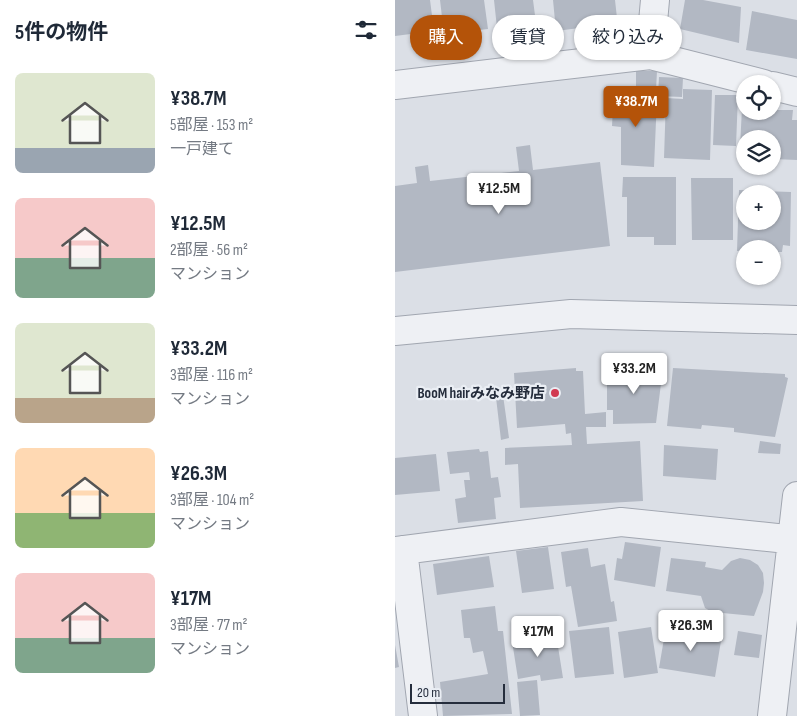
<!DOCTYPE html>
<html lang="ja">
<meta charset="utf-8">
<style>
:root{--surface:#fff;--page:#f2f2f3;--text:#1f2937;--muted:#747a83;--accent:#b45309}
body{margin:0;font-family:"Sofia Sans Condensed","Noto Sans JP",sans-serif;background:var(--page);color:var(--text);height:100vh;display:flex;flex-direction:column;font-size:19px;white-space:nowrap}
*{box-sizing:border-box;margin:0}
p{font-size:16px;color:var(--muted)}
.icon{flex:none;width:28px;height:28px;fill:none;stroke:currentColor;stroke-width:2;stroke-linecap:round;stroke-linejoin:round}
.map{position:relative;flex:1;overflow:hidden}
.side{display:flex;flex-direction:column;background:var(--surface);width:395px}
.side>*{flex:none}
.banner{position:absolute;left:15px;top:15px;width:311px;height:45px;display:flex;gap:10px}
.controls{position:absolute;left:341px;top:75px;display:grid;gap:10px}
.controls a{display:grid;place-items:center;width:45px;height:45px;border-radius:50%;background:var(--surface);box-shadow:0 1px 4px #0004;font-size:25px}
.scale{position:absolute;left:15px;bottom:12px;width:95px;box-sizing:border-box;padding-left:5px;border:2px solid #252d3c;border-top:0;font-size:14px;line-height:18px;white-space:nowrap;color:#252d3c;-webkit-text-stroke:4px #eaeef4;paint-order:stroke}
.price{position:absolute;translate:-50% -42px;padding:0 11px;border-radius:5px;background:#fff;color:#222;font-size:16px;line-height:32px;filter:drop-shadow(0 1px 2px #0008)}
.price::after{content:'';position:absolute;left:50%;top:30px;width:15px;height:11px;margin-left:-8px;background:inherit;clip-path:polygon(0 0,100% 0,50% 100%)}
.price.selected{background:var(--accent);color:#fff}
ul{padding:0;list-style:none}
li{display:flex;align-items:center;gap:15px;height:125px;padding:0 15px}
li span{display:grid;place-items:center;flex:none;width:140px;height:100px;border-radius:8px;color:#555}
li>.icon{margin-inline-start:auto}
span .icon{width:60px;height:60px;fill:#fffc;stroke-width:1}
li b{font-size:21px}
h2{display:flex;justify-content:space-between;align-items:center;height:60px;padding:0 15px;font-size:21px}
.pill{padding:0 18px;border-radius:22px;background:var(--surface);box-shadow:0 1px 4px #0004;font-size:18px;line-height:45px}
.pill.selected{background:var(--accent);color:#fff}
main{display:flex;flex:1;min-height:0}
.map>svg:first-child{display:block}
</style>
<main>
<section class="side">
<h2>5件の物件<svg class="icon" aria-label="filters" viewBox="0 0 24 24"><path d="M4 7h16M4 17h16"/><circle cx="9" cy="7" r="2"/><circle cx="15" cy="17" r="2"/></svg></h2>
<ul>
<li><span style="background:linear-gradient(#dfe7d0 75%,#9aa5b1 0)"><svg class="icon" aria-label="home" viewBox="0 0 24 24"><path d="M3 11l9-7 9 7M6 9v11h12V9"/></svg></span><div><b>¥38.7M</b><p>5部屋 · 153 m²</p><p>一戸建て</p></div></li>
<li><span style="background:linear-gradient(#f6c9c9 60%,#7fa58c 0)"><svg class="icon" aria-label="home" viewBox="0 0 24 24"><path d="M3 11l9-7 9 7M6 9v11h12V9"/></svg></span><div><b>¥12.5M</b><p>2部屋 · 56 m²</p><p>マンション</p></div></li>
<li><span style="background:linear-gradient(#dfe7d0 75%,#b9a48a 0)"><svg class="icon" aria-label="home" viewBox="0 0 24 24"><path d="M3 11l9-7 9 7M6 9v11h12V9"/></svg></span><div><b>¥33.2M</b><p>3部屋 · 116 m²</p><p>マンション</p></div></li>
<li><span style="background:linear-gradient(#ffd9b3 65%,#8fb573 0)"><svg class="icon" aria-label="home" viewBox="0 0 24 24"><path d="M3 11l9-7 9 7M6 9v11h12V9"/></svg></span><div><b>¥26.3M</b><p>3部屋 · 104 m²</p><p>マンション</p></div></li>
<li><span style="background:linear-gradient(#f6c9c9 65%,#7fa58c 0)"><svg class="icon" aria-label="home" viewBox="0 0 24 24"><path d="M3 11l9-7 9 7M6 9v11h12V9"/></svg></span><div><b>¥17M</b><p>3部屋 · 77 m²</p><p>マンション</p></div></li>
</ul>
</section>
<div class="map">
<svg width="402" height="716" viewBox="0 0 402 716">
<rect width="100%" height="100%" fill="#dbdfe6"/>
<path fill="#b2b8c3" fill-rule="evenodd" d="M 0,0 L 35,0 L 39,31 L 0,36 Z
M 45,0 L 89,0 L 93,29 L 49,34 Z
M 99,0 L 138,0 L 141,23 L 102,28 Z
M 158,0 L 220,0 L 222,18 L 207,19 L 208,25 L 161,31 Z
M 290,0 L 308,0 L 346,7 L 344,43 L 285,29 Z
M 357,11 L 402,20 L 402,59 L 351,50 Z
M 241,71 L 262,71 L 261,90 L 241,89 Z
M 264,77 L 288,78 L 287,97 L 263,96 Z
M 288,89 L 317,90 L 315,160 L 269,158 L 271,98 L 288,99 Z
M 219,90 L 238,91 L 237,97 L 262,98 L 259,167 L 226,165 L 226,127 L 217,126 Z
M 320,95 L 343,95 L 341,146 L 318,145 Z
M 378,105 L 383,105 L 382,110 L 398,110 L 397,120 L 402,120 L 402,160 L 378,159 L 378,139 L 350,139 L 350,148 L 345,147 L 347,108 L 350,108 L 350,111 L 378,111 Z
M 135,145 L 138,170 L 205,162 L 215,246 L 0,272 L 0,186 L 22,183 L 20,167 L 33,165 L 35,181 L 124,171 L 121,147 Z
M 228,177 L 281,177 L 281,245 L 259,245 L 259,237 L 232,237 L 232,197 L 227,197 Z
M 296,178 L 338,178 L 338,240 L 297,240 Z
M 344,190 L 396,192 L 395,246 L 388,245 L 387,252 L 378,252 L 378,249 L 342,251 ZM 350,194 L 378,194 L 378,221 L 350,221 Z
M 181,368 L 181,371 L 188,371 L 190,414 L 211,412 L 211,427 L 191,427 L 192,444 L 245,441 L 248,501 L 125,508 L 123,464 L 110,465 L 110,448 L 177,445 L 176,433 L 171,434 L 170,424 L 122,428 L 119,373 Z
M 212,368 L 268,368 L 261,423 L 218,424 L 218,410 L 212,410 Z
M 278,368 L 390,374 L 390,377 L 393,378 L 380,437 L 339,432 L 339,428 L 307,425 L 306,429 L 272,426 Z
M 107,388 L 114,438 L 106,440 L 100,389 Z
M 365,441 L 386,444 L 385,454 L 363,453 Z
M 269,445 L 323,449 L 321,480 L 268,476 Z
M 84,449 L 85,452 L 93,451 L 96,478 L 103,477 L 106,497 L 99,498 L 101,519 L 63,523 L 60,499 L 71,497 L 69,480 L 75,480 L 74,472 L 55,474 L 52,452 Z
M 41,454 L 45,491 L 0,495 L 0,458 Z
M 230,542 L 266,547 L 260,587 L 219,580 L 222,558 L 227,559 Z
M 153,547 L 159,589 L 127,593 L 121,551 Z
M 193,548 L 196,567 L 210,564 L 216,602 L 219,601 L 222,621 L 183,627 L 176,586 L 171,587 L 166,552 Z
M 94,556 L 99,587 L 42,595 L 38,564 Z
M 276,558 L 311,562 L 310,567 L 327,570 L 336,561 L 345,558 L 355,560 L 363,565 L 368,573 L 369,583 L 368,592 L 359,616 L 317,612 L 310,608 L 306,596 L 271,591 Z
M 100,606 L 103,631 L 108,631 L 117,714 L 48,716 L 45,682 L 93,674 L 88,651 L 78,653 L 75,638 L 69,638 L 66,610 Z
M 214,627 L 219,674 L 180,678 L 174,631 Z
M 256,627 L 263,673 L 229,678 L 223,632 Z
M 271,627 L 327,635 L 320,677 L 264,668 Z
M 343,631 L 367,635 L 364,658 L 339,655 Z
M 161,634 L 168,678 L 146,681 L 145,675 L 123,679 L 117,641 Z
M 0,645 L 4,667 L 0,668 Z
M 142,680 L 145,715 L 125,716 L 122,682 Z"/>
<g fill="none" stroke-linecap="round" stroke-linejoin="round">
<defs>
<path id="minor" d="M 255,55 L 260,0
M 0,85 L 255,55 L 369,84
M 378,86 L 402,92
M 8,550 L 28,716
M 0,551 L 226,522 L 402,540
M 377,716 L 402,496"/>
<path id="tertiary" d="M 0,331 L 176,314 L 402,320"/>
</defs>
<use href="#minor" stroke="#a1a6b0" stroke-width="30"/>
<use href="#tertiary" stroke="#a1a6b0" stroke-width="30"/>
<use href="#minor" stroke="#eef0f4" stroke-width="28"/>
<use href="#tertiary" stroke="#eef0f4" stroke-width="28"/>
</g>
<circle fill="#d13a51" stroke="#eaeef4" stroke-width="2" cx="160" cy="393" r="5"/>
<g text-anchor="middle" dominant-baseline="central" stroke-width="4.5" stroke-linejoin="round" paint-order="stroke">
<g font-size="15" font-weight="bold" fill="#252d3c" stroke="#eaeef4" text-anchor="end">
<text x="150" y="393">BooM hairみなみ野店</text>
</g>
</g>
</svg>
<div class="controls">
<a><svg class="icon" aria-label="locate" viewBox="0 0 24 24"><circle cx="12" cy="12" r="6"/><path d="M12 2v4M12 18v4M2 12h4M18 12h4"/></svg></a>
<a><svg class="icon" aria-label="layers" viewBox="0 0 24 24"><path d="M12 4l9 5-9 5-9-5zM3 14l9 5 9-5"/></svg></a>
<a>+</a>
<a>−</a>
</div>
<div class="scale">20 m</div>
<b class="price selected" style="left:241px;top:128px">¥38.7M</b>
<b class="price" style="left:104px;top:215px">¥12.5M</b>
<b class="price" style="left:239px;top:395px">¥33.2M</b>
<b class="price" style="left:296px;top:652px">¥26.3M</b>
<b class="price" style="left:143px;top:658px">¥17M</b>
<div class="banner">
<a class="pill selected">購入</a>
<a class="pill">賃貸</a>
<a class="pill">絞り込み</a>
</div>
</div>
</main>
